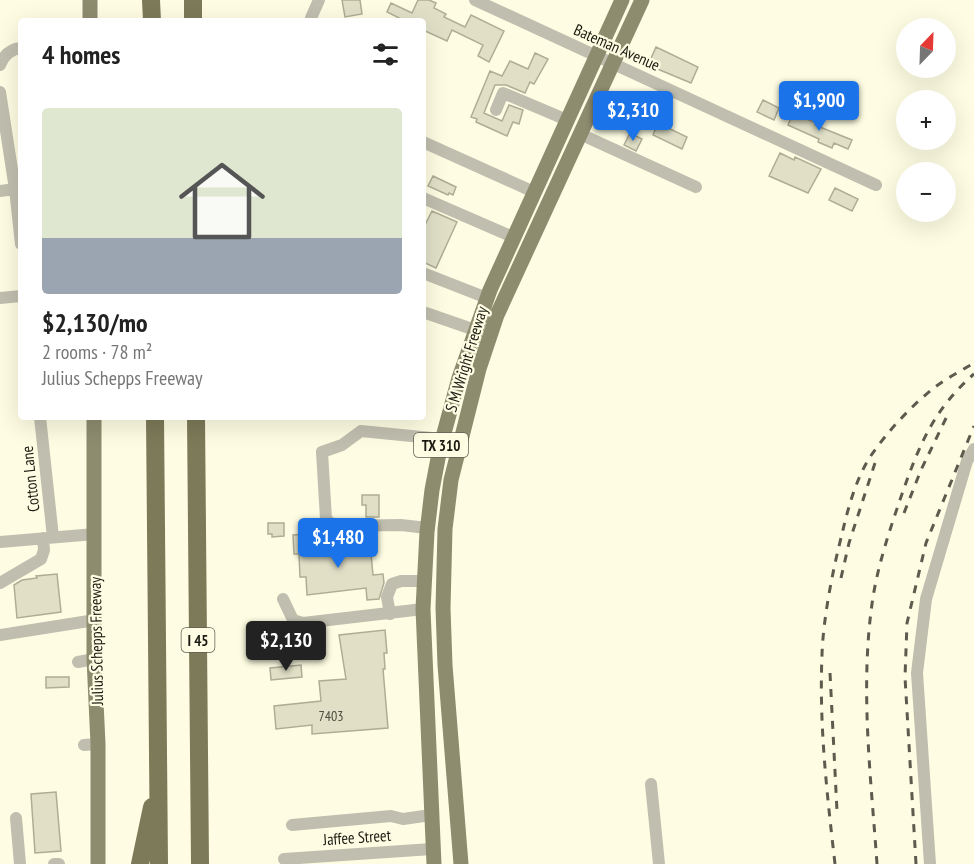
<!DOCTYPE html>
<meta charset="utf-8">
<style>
:root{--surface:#fff;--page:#f6f6f6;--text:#222;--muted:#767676;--accent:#1a73e8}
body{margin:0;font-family:"PT Sans Narrow",sans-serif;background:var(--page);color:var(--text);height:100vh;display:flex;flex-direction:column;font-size:22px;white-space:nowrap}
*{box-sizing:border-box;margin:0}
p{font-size:20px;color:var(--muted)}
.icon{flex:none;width:33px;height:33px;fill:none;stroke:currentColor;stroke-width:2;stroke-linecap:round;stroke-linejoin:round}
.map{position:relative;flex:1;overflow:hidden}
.side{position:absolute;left:18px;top:18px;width:408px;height:402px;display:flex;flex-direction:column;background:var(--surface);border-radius:6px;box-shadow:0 6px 24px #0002}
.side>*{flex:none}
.needle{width:39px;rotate:23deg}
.tools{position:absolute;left:896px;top:18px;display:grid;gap:12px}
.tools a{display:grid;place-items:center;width:60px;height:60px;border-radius:50%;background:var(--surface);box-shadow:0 6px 24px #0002;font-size:30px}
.price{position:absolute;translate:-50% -51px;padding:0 14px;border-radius:6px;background:var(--accent);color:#fff;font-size:20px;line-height:39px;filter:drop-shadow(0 2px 3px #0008)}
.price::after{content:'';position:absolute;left:50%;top:36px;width:18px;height:14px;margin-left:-9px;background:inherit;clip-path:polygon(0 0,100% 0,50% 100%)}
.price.current{background:#222;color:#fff}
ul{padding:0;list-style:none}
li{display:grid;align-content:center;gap:12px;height:318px;padding:0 24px}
li span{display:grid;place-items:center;height:186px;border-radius:6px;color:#555}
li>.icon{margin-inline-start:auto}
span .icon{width:108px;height:108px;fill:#fffc;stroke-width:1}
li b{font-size:26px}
h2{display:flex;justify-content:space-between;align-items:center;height:72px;padding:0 24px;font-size:26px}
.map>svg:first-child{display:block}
</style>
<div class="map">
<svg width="974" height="864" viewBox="0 0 974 864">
<rect width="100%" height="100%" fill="#fefde3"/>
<path fill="#e1e0c7" stroke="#aead95" stroke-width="1.5" d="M 342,0 L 360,0 L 362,14 L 345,17 Z
M 418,0 L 429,0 L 436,3 L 434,8 L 446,14 L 444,17 L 465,27 L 471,15 L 504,31 L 489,62 L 478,56 L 483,45 L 452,30 L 447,41 L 423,30 L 423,21 L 405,21 L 387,12 L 391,3 L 412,13 Z
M 656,47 L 698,67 L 691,83 L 648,65 Z
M 535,53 L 548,59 L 534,84 L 530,82 L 525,93 L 506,85 L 495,85 L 484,113 L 502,121 L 509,105 L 523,110 L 519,124 L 513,122 L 507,136 L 476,122 L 477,119 L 471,117 L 490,71 L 502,76 L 510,61 L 528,69 Z
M 763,100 L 779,108 L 774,120 L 757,112 Z
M 793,113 L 816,123 L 815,125 L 852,140 L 848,149 L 834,143 L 832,148 L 818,142 L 819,139 L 788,125 Z
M 658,123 L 687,137 L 682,149 L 653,135 Z
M 630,133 L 642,139 L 636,151 L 624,145 Z
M 780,153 L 794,160 L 795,157 L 821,169 L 808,193 L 769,176 Z
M 433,176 L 456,187 L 453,195 L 449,193 L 448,195 L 428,186 Z
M 835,188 L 858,199 L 852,211 L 829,200 Z
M 432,211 L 457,222 L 436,268 L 423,262 L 423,229 Z
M 362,495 L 379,495 L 379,517 L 366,517 L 366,505 L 362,505 Z
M 268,523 L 284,523 L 284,536 L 272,537 L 272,534 L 268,534 Z
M 308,534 L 308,551 L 325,551 L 325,547 L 370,543 L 373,575 L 383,574 L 384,583 L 379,599 L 367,600 L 366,588 L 307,595 L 306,577 L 300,577 L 299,554 L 294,554 L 293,535 Z
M 57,574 L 61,612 L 17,618 L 14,585 L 22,580 L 37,578 L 36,576 Z
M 385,630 L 387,653 L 384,653 L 385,669 L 383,669 L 388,728 L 312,734 L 312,725 L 276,729 L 274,706 L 321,701 L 319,681 L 346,679 L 339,635 Z
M 301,665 L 302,677 L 271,680 L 270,668 Z
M 46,677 L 69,677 L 69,687 L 46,688 Z
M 56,792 L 61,851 L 35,853 L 31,794 Z"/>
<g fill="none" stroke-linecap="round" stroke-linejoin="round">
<path stroke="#c0bfaf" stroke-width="12" d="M 475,0 L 876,185
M 311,18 L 319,0
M 0,65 C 4,55 10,49 21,48
M 0,92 L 15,189 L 21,244
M 496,110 L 503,93 L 567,120
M 580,134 L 696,187
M 423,142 L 534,192
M 0,191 L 15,189
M 423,198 L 513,237
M 423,273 L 487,298
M 0,298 L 21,296
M 423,312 L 475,330
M 40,417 L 53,537
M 427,528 L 401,525 L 334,526 L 326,519 L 322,452 L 342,445 L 361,431 L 442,439
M 0,542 L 95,534
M 0,583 L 41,559 L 44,550 L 43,538
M 283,599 L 293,620 L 303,623 L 423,609
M 390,614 L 387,597 L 392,584 L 401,581 L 424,581
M 0,635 L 95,620
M 78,662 L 94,659
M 84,745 L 98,744
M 651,784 L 659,864
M 16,818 L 20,864
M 292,825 L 391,816 L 403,819 L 431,815
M 284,859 L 432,849
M 54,864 L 59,864
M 930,864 L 917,673 L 926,599 L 967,461 L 974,449"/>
<path stroke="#8e8c6f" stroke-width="15" d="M 90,0 L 90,21
M 94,417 L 94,659 L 98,744 L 98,864
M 434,864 L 423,609 L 427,532 L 432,490 L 440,448 L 459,378 L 490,290 L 622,0
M 461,864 L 445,665 L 443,608 L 445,529 L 451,480 L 479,369 L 497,315 L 642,0"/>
<path stroke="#7c7a58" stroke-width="18" d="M 151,0 L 152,21
M 193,0 L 193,21
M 155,417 L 159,864
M 196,417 L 200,864
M 140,864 L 152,807"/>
<path stroke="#5c5b4e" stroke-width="3" stroke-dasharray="8 8" stroke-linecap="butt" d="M 904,513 L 921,470 L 949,412
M 841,578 L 849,543 L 875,463
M 830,673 L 837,811
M 835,864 C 827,794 819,725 822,655 C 823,619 833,569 842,534 C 848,508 856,479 870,457 C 887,432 911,406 935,387 C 947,378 961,371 974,363
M 877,864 C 871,778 860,690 872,604 C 877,567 890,529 902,494 C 919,445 934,409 974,374
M 916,864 L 905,677 L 907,623 L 926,543 L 974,426"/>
</g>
<g text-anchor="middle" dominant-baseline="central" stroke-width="4.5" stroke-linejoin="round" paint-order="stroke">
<g font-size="14" fill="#4c4c3f">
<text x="331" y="716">7403</text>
</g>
<g fill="#fefde3" stroke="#5f5f51" stroke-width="1.5">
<rect x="414" y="433" width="54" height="24" rx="4.5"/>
<rect x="181.5" y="628" width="33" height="24" rx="4.5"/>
</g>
<g font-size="15" font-weight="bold" fill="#1b1b12">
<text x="441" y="445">TX 310</text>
<text x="198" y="640">I 45</text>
</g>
<g font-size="16" fill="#1b1b12" stroke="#fefde3">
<text transform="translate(617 47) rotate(24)">Bateman Avenue</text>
<text transform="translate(466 359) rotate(-73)">S M Wright Freeway</text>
<text transform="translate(30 479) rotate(-96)">Cotton Lane</text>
<text transform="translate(96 641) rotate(-91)">Julius Schepps Freeway</text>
<text transform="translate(357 837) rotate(-4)">Jaffee Street</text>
</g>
</g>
</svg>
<div class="tools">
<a><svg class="needle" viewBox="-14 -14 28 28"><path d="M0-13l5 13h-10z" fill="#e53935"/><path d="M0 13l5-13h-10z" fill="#767676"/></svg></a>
<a>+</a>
<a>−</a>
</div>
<b class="price" style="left:819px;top:132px">$1,900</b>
<b class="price" style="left:633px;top:142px">$2,310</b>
<b class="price" style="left:338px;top:569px">$1,480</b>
<b class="price current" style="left:286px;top:672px">$2,130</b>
<section class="side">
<h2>4 homes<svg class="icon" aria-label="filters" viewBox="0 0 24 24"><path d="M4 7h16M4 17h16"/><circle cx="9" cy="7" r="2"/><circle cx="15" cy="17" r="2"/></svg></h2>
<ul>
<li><span style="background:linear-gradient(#dfe7d0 70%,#9aa5b1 0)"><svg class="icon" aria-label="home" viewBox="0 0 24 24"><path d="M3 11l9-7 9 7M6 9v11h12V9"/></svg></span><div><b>$2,130/mo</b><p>2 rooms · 78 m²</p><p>Julius Schepps Freeway</p></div></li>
</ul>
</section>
</div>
